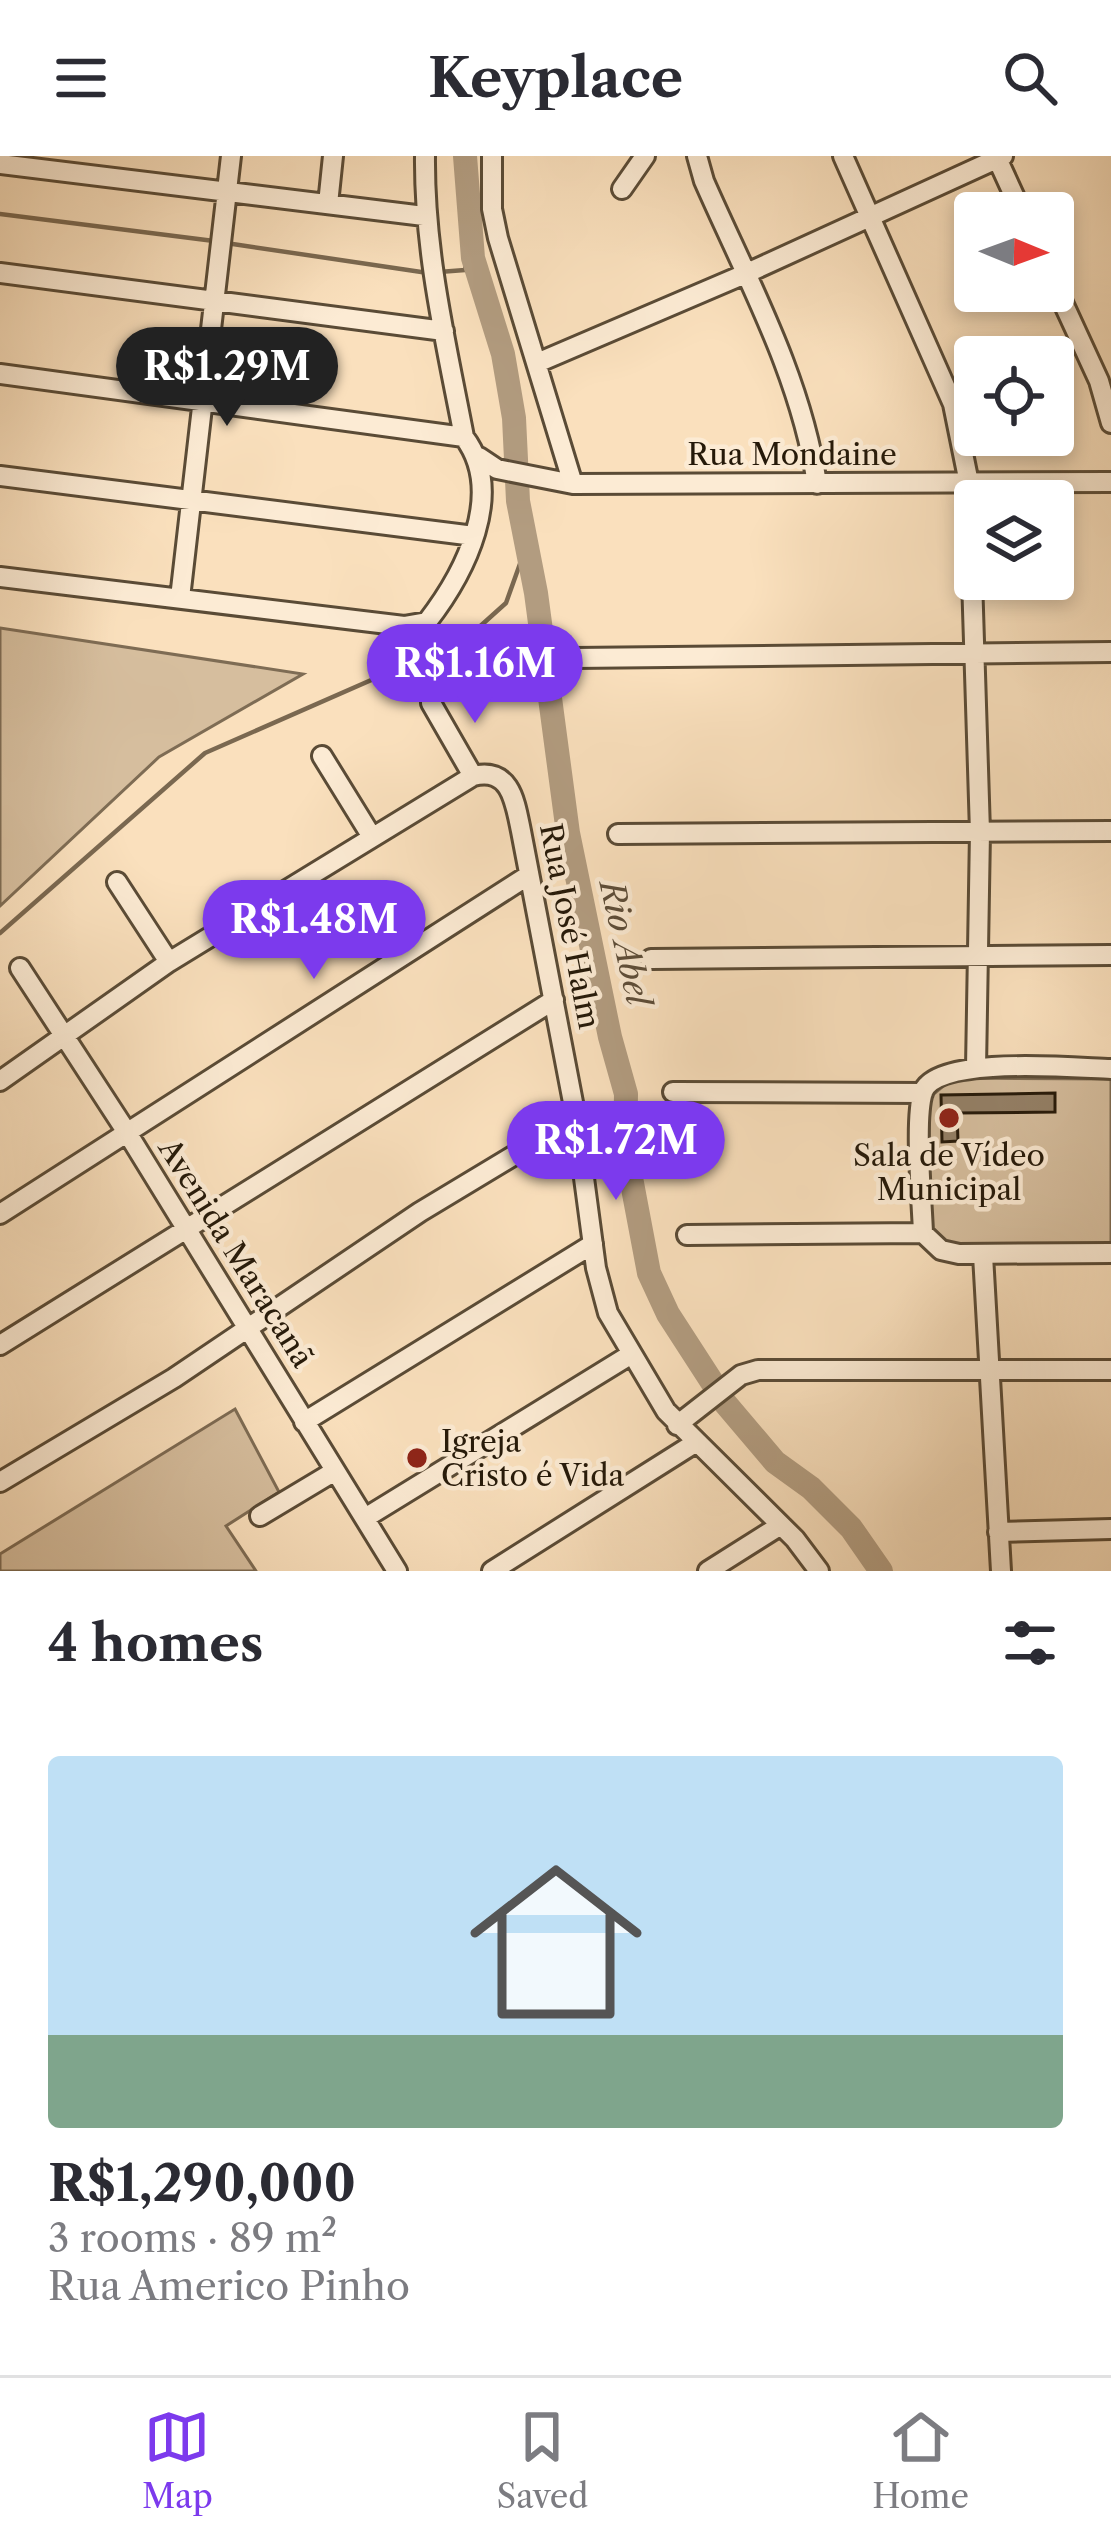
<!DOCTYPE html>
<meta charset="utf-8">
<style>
:root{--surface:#fff;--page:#f2f2f3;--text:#2b2b33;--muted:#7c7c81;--line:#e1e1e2;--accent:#7c3aed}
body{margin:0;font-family:"Libre Caslon Text",serif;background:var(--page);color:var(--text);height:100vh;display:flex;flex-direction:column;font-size:45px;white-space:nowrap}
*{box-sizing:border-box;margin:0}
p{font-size:39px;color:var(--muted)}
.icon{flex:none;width:66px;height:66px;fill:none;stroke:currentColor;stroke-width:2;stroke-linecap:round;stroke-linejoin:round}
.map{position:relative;height:1415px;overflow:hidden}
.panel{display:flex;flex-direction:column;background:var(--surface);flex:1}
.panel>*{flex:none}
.needle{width:78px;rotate:91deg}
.controls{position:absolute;left:954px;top:36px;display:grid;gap:24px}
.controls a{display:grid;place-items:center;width:120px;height:120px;border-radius:12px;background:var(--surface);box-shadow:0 6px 18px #0003;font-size:60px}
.price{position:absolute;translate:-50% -102px;padding:0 27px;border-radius:42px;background:var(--accent);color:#fff;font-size:39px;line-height:78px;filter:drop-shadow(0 3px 6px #0008)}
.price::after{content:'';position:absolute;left:50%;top:72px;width:36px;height:27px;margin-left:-18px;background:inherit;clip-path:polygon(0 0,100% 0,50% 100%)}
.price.current{background:#222;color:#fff}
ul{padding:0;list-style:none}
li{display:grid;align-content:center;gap:24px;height:636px;padding:0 48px}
li span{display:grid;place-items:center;height:372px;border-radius:12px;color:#555}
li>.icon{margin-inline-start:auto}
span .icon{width:216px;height:216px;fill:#fffc;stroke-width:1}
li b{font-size:51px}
h2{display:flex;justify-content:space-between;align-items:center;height:144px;padding:0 48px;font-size:51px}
header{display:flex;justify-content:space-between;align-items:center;height:156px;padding:0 48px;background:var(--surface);font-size:54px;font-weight:700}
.tab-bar{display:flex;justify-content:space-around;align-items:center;height:168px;border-top:3px solid var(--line);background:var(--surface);font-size:33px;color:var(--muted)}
.tab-bar a{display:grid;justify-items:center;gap:6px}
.tab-bar .current{color:var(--accent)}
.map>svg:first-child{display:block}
</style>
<header><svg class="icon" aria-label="menu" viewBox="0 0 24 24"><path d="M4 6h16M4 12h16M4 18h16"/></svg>Keyplace<svg class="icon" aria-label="search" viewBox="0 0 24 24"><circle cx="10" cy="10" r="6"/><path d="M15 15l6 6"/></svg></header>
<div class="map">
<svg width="1111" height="1415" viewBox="0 0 1111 1415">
<rect width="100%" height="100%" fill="#fae0bd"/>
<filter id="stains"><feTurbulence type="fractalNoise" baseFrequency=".00167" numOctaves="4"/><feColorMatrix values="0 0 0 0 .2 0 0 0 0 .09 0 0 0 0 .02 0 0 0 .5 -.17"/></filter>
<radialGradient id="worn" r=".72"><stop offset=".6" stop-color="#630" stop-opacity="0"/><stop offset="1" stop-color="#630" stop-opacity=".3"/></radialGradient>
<path fill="#d6be9e" stroke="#7e6c54" stroke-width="3" d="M 0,472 L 303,518 L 159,601 L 0,750 Z
M 953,922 L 1111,923 L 1111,1095 L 944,1090 L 927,1069 L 930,941 Z
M 235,1253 L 279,1336 L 226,1370 L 256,1415 L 0,1415 L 0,1398 Z"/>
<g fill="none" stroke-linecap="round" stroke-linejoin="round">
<path stroke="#7a6850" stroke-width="4.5" d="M 0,58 L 214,85
M 226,87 L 428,117
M 439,116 L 465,114 L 470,75
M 0,777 L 205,597 L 467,482 L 506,447 L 521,405 L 518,345"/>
<path stroke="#b29c80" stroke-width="24" d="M 465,0 L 473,102 L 503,198 L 514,262 L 518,345 L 536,437 L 568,677 L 610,881 L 626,938 L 625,990 L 649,1117 L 668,1158 L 712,1226
M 725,1247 L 775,1306 L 811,1332 L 851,1372 L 881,1415"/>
</g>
<path fill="#948067" stroke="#251909" stroke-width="3" d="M 1055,937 L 1055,956 L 957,957 L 958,985 L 942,986 L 941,939 Z"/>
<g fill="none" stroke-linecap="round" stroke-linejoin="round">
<defs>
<path id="minor" d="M 492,0 L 492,53 L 498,82 L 573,328
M 697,0 L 704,25 C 747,123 801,220 817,328
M 843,0 L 953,248 L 969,327 L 980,676 L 976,912
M 996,0 L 1022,57
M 0,8 L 424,60
M 622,33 L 645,0
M 328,48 L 333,0
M 0,117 L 444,175
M 1053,125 L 1099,225 L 1111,267
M 537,207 L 745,118 L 1003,0
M 0,218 L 464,281
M 479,301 L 497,313 L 573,328 L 1111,326
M 0,320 L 474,380
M 0,421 L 404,470 L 427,466 C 465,417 506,337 464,281 C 446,187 424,96 425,0
M 180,442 L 231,0
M 574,502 L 1111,496
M 431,547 L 473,620
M 322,600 L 372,681
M 618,678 L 1111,675
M 117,726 L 169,806
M 651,803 L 1111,799
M 20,812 L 128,978 L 397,1415
M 1111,913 C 1075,912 936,899 923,936 C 914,964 922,1045 923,1077 L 941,1094 L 959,1098 L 1111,1097
M 0,925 L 169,806 L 473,620 C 511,611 515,646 521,675 L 576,962 L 596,1112 L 608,1157 L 666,1255 L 795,1383 L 819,1415
M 673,936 L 923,937
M 0,1058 L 529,719
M 687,1079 L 923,1077
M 983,1099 L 1001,1415
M 0,1189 L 554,844
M 304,1266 L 593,1088
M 677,1269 L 741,1219 L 758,1214 L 1111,1214
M 0,1326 L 174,1222 L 420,1056 L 576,962
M 260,1360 L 335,1315
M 365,1362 L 630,1199
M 998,1376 L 1111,1373
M 492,1415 L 695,1287
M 708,1415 L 781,1369"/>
</defs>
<use href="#minor" stroke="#5a4b36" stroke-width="24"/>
<use href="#minor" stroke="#fcebd4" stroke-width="18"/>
</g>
<g fill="#8f2418" stroke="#fcebd4" stroke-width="4.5">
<circle cx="949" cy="962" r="12"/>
<circle cx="417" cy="1302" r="12"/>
</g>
<g text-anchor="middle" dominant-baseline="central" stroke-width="9" stroke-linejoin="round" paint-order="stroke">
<g font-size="30" fill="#251909" stroke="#fcebd4">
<text x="792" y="298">Rua Mondaine</text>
<text transform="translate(570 770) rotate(79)">Rua José Halm</text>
<text transform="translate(236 1097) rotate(58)">Avenida Maracanã</text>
</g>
<g font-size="30" fill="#251909" stroke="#fcebd4">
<text x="949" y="999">Sala de Vídeo<tspan x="949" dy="34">Municipal</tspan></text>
<text x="441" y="1285" text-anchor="start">Igreja<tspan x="441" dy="34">Cristo é Vida</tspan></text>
</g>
<g font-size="33" font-style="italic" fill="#5d4d39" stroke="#fcebd4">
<text transform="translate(625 787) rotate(77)">Rio Abel</text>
</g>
</g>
<rect width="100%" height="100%" filter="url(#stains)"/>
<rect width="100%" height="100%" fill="url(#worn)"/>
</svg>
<div class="controls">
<a><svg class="needle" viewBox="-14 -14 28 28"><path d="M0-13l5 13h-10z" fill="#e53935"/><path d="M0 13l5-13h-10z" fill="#7c7c81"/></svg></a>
<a><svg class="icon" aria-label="locate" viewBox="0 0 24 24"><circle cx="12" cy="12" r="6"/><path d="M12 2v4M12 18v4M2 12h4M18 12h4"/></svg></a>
<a><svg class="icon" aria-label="layers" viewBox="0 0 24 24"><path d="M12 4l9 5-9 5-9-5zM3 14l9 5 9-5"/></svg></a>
</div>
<b class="price current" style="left:227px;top:273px">R$1.29M</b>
<b class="price" style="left:475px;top:570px">R$1.16M</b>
<b class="price" style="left:314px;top:826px">R$1.48M</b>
<b class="price" style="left:616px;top:1047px">R$1.72M</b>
</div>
<section class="panel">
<h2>4 homes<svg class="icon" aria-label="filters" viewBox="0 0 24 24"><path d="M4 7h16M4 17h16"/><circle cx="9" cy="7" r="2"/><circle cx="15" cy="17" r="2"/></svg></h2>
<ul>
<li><span style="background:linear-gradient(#bfe0f5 75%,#7fa58c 0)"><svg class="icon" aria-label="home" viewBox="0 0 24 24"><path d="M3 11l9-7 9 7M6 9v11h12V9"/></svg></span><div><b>R$1,290,000</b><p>3 rooms · 89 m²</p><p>Rua Americo Pinho</p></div></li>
</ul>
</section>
<nav class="tab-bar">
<a class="current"><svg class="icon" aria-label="map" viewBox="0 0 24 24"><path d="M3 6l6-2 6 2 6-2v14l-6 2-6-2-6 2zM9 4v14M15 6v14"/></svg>Map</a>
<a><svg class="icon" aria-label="saved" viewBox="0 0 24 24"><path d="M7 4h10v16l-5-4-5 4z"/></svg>Saved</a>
<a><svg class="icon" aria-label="home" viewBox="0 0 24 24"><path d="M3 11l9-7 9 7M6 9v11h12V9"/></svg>Home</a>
</nav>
